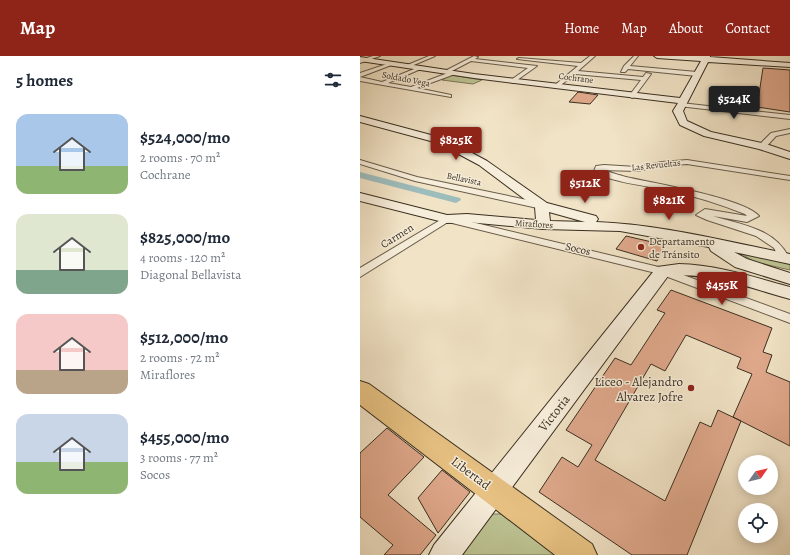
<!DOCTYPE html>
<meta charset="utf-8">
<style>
:root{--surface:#fff;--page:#f2f2f3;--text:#1f2937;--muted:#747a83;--accent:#8f2418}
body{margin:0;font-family:Alegreya,serif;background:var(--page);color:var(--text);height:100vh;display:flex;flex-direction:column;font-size:15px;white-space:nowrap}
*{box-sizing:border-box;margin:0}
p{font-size:13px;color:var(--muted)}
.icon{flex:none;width:22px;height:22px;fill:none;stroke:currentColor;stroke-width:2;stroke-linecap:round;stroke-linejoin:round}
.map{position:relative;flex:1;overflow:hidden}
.panel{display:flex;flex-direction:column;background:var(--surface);width:360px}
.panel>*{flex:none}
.needle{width:26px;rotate:56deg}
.tools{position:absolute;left:378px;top:399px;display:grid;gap:8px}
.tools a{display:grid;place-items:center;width:40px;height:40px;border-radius:50%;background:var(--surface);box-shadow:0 2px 10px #0003;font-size:20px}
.price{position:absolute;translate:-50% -34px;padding:0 9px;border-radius:4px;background:var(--accent);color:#fff;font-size:13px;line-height:26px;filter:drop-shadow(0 1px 2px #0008)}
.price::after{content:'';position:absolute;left:50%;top:24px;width:12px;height:9px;margin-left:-6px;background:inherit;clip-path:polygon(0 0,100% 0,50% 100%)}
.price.active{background:#222;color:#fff}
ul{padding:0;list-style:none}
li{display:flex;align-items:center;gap:12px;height:100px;padding:0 16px}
li span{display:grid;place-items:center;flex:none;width:112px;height:80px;border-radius:12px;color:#555}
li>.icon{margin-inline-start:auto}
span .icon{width:48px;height:48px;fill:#fffc;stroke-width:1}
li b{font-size:17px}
h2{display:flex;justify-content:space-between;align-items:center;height:48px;padding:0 16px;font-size:17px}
header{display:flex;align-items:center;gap:24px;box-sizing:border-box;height:56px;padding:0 20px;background:var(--accent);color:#fff}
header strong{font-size:19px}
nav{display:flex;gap:22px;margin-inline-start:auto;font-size:14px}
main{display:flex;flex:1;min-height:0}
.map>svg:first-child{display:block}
</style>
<header>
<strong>Map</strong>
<nav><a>Home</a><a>Map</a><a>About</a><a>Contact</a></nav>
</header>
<main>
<section class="panel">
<h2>5 homes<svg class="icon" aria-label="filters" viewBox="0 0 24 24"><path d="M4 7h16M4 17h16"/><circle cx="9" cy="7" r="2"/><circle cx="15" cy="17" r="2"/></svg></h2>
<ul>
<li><span style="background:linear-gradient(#a9c7e8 65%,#8fb573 0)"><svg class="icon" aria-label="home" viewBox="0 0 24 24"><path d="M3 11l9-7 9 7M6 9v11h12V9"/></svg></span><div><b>$524,000/mo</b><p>2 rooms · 70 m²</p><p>Cochrane</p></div></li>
<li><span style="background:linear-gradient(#dfe7d0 70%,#7fa58c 0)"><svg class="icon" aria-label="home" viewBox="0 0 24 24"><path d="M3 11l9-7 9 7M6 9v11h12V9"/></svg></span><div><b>$825,000/mo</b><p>4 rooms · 120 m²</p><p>Diagonal Bellavista</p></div></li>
<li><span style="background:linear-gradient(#f6c9c9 70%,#b9a48a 0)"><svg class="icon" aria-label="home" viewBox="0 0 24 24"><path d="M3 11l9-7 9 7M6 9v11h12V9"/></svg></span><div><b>$512,000/mo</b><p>2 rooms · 72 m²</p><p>Miraflores</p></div></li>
<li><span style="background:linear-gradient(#c9d6e8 60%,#8fb573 0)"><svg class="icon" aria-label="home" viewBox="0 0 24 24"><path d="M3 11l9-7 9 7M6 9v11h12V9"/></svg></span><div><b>$455,000/mo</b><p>3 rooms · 77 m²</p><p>Socos</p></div></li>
</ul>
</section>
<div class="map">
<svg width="430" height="499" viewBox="0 0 430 499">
<rect width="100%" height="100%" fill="#f1e3c6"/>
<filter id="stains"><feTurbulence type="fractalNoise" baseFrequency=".005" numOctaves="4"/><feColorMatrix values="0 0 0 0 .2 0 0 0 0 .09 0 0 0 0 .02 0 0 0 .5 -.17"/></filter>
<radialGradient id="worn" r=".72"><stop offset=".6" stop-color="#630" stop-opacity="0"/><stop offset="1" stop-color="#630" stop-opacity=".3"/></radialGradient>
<path fill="#bdc393" stroke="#7c795a" d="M 91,19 L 122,24 L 113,28 L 82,24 Z
M 373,193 L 430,206 L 430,214 L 395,206 Z
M 133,458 L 145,458 L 200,499 L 97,499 L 124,462 Z"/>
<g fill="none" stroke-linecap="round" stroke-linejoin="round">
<path fill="#9dbdbd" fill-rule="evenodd" d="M 0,116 L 100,142 L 101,144 L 96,147 L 0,122 Z"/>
</g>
<path fill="#dfa88b" stroke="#3a2f20" d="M 403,12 L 430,14 L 430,56 L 397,51 Z
M 218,36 L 238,39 L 230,48 L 209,46 Z
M 266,180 L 305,189 L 297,205 L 256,193 Z
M 311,234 L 412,272 L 403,296 L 412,299 L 406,316 L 430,326 L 430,390 L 373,361 L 392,318 L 377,312 L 381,302 L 326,279 L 305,315 L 291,308 L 235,404 L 305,445 L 340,366 L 351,371 L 358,354 L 381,365 L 327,499 L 272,499 L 179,436 L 202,401 L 218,411 L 232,389 L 206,374 L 255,302 L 271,309 L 305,257 L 297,254 Z
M 27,372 L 64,401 L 28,439 L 76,479 L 60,499 L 24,499 L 33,489 L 0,461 L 0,397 Z
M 82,414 L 110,436 L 78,477 L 58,442 Z"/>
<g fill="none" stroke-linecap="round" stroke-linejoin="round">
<defs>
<path id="street" d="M 13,0 L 20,0 L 0,7 L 0,4 Z
M 69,0 L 75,0 L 49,11 L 45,10 Z
M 114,0 L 118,1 L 115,3 L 177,10 L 153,27 L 151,26 L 151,24 L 168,12 L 111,5 L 88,17 L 83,16 Z
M 230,0 L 235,0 L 218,15 L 283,21 L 286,17 L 291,18 L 274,41 L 272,42 L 269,40 L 281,24 L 215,18 L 197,32 L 195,31 L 195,29 L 218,10 L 157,3 L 159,2 L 221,7 Z
M 274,0 L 278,0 L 270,10 L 337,16 L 340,18 L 337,20 L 268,13 L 265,16 L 261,16 L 264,10 Z
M 30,7 L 34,8 L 0,21 L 0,17 Z
M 59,11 L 63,12 L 28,27 L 51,31 L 93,15 L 95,16 L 95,18 L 57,32 L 91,39 L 91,41 L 0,25 L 0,21 L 22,26 Z
M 321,47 L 430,59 L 430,63 L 319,50 L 319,48 Z
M 430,73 L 430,77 L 416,80 L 405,92 L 399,92 L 398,90 L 411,77 Z
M 0,104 L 57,121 L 182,147 L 187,150 L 182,153 L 55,125 L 0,108 Z
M 327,104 L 430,120 L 430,124 L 327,108 L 302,110 L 277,115 L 242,114 C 250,116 258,119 266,121 C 292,127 384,142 399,160 L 387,166 L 353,160 C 381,169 415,172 429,202 L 428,204 L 420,204 L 414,192 L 396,180 L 347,164 L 336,159 L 345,153 L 387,160 L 385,158 C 360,148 334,140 308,134 C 292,131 244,125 234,115 L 236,110 L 244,109 L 277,111 L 302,106 Z
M 87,160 L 307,213 L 430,258 L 430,267 L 300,218 L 88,166 L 0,221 L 0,212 Z"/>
<path id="secondary" d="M 294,0 L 350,0 L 350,1 L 430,7 L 430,11 L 348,6 L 323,55 L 327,65 L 351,76 L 406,88 L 430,96 L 430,103 L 399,93 L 344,80 L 320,69 L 313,55 L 318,47 L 114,22 L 0,5 L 0,1 L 114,18 L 320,42 L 341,5 L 297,2 Z
M 0,60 L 86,83 L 127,105 L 187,147 L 236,160 L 238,163 L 236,166 C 299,168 368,186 430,198 L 430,208 L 374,196 L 387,203 L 430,217 L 430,228 L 375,211 L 351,195 L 349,191 L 343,190 L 260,175 L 183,173 L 107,166 L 87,167 L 0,145 L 0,137 L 87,159 L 107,158 L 176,164 L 175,151 L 119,109 L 78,87 L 0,66 ZM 189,156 L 225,166 L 190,165 Z
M 319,208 C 358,209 393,221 430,231 L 430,243 C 390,232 350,216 308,220 L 102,499 L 69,499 L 74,489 L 297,211 Z"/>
<path id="primary" d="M 0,325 L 9,328 L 232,488 L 237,499 L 195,499 L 0,349 Z"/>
</defs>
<use href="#street" stroke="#685c4a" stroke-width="2"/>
<use href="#secondary" stroke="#3a2f20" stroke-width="2"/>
<use href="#primary" stroke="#3a2f20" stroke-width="2"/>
<use href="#street" fill="#f6edda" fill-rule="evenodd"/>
<use href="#secondary" fill="#f6edda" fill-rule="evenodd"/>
<use href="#primary" fill="#e8c283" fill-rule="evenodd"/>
</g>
<g fill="#8f2418" stroke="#f6edda" stroke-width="1.5">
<circle cx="281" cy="191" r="4"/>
<circle cx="331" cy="332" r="4"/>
</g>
<g text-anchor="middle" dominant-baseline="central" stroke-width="3" stroke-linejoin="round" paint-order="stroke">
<g font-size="9" fill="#3a2f20" stroke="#f6edda">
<text transform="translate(216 22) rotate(7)">Cochrane</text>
<text transform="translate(46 23) rotate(11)">Soldado Vega</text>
<text transform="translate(296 109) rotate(-6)">Las Revueltas</text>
<text transform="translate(104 123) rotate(12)">Bellavista</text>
<text transform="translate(174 168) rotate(4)">Miraflores</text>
</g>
<g font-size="11" fill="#3a2f20" stroke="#f6edda">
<text transform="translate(37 180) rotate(-32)">Carmen</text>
<text transform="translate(218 193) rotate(13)">Socos</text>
</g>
<g font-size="11" fill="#3a2f20" stroke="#f6edda" text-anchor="start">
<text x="289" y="185">Departamento<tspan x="289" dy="13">de Tránsito</tspan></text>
</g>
<g font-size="13" fill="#3a2f20" stroke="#f6edda" text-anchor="end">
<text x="323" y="325">Liceo - Alejandro<tspan x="323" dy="15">Alvarez Jofre</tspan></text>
</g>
<g font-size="13" fill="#3a2f20" stroke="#f6edda">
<text transform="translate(194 357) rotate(-52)">Victoria</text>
<text transform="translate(111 417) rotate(37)">Libertad</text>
</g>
</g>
<rect width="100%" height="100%" filter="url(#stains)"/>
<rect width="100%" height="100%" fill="url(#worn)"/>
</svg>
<div class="tools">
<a><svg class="needle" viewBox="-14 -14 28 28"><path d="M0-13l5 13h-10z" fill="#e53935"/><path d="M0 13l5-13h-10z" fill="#747a83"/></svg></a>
<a><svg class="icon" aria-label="locate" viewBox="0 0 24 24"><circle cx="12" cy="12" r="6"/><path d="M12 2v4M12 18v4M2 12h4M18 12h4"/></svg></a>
</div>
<b class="price active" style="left:374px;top:64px">$524K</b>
<b class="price" style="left:96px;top:105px">$825K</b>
<b class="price" style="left:225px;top:148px">$512K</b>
<b class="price" style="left:309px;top:165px">$821K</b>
<b class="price" style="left:362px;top:250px">$455K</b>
</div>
</main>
